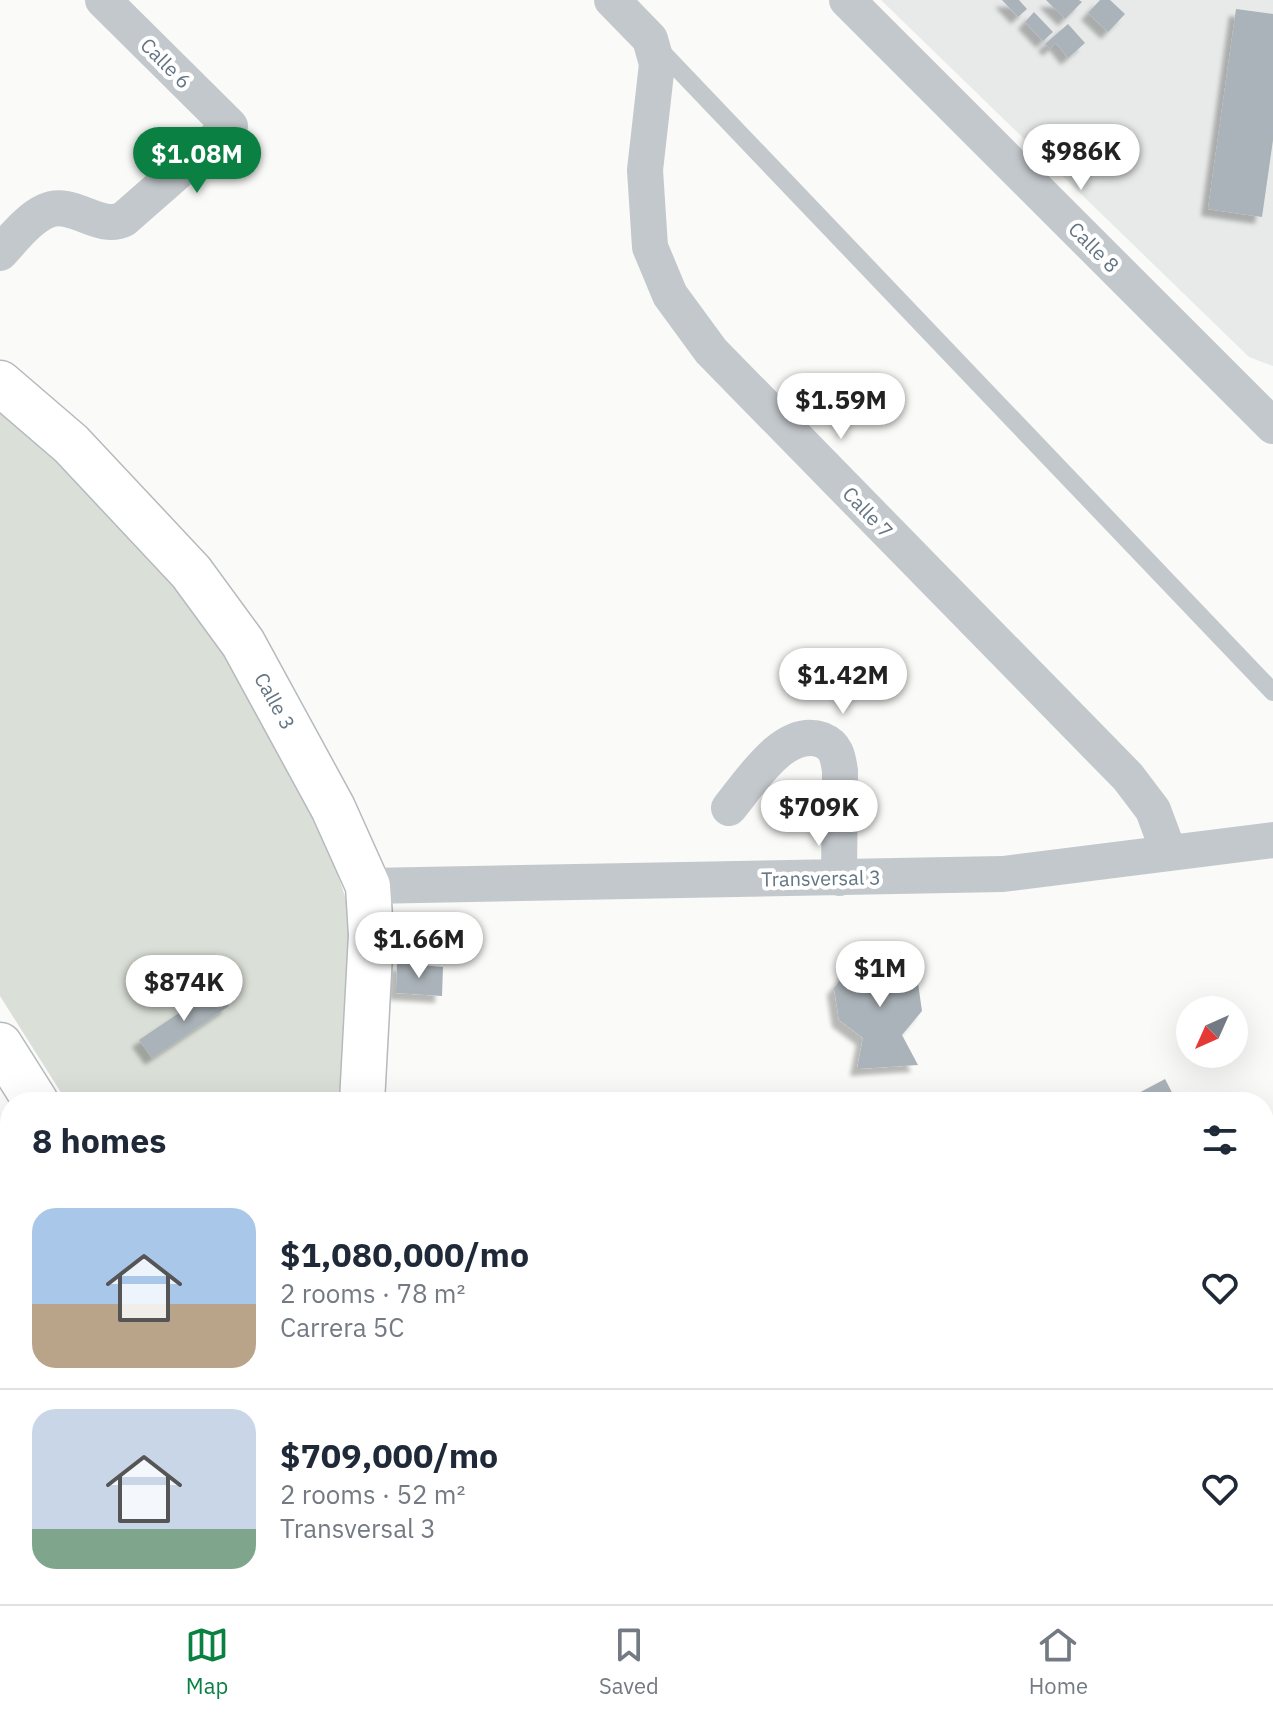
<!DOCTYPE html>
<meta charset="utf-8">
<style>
:root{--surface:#fff;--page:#f2f2f3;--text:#1f2937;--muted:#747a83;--line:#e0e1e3;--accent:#0b8043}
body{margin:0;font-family:"IBM Plex Sans",sans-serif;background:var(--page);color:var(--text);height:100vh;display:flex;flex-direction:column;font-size:30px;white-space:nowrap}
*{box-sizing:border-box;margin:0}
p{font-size:26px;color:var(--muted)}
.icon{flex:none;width:44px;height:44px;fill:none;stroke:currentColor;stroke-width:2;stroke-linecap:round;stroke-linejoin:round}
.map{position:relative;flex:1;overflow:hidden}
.drawer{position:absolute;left:0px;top:1092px;width:1274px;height:512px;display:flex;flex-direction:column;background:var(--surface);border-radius:32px 32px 0 0;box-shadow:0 8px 32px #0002}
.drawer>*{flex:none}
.needle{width:52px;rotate:225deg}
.fabs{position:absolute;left:1176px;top:996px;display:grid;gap:16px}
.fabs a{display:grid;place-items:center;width:72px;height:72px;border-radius:50%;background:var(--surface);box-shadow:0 8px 32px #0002;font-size:40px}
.price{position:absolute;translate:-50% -68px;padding:0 18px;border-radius:28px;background:#fff;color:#222;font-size:26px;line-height:52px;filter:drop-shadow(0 2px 4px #0008)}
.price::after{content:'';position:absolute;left:50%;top:48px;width:24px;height:18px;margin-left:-12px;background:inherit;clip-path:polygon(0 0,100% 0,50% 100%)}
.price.selected{background:var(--accent);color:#fff}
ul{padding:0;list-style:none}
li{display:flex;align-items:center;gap:24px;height:200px;padding:0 32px}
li+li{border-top:2px solid var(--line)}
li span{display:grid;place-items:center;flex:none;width:224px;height:160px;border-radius:24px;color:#555}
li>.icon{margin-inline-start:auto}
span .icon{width:96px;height:96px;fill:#fffc;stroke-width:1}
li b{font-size:34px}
h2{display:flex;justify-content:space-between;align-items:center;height:96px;padding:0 32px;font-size:34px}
.tab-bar{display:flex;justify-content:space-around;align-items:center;height:112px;border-top:2px solid var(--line);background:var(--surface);font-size:22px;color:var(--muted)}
.tab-bar a{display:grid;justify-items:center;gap:4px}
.tab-bar .selected{color:var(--accent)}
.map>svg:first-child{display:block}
</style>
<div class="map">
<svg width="1273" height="1604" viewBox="0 0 1273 1604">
<defs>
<filter id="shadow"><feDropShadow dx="-7" dy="7" stdDeviation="2" flood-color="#0004"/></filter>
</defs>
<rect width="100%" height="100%" fill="#fafaf8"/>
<path fill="#e8e9e9" d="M 881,0 L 1273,0 L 1273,366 L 1249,357 Z"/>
<path fill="#dadfd7" d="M 0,405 L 103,499 L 210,627 L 327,843 L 349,908 L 352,982 L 343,1102 L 67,1102 L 0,996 Z"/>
<path fill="#bbc7cb" d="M 1273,1230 L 1273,1604 L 906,1604 L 906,1594 L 1264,1594 L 1264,1235 Z"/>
<path fill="#aab3b9" filter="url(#shadow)" d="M 1002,0 L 1019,0 L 1027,9 L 1018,17 Z
M 1046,0 L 1079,0 L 1082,2 L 1065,19 Z
M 1100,0 L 1110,0 L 1125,14 L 1108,32 L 1088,13 Z
M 1236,9 L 1273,14 L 1273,140 L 1262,217 L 1208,209 Z
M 1034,12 L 1053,32 L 1043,41 L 1025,22 Z
M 1068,24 L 1085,43 L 1068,58 L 1056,43 L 1050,49 L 1045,44 Z
M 888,953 L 917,976 L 922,1011 L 902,1035 L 918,1065 L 857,1069 L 863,1038 L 839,1020 L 834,988 L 858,956 Z
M 397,963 L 443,967 L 442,996 L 396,993 Z
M 216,988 L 229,1006 L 152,1058 L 139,1040 Z
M 1165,1079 L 1177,1102 L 1122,1102 Z
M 0,1285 L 10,1298 L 10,1308 L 0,1315 Z
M 36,1594 L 241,1594 L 230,1604 L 26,1604 Z
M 493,1594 L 644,1594 L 649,1604 L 497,1604 Z"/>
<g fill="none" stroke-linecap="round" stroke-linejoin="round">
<defs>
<path id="primary" d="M 0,383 L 71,444 L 191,572 L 243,643 L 333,808 L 368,886 L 371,935 L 362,1102
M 0,1045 L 36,1102
M 347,1594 L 353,1604"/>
</defs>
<use href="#primary" stroke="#b5babe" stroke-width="47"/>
<path stroke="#c3c8cc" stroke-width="18" d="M 659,49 L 1273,692"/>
<path stroke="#c3c8cc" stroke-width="36" d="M 612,0 L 650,39 L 657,64 L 645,170 L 650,247 L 670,295 L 711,351 L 1128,777 L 1153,810 L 1169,853
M 847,0 L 1273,426
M 0,253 C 13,239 28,219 46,211 C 73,199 99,232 124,219 L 230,126 L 103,0
M 729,808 C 750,783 784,726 822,740 C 837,746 838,758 840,771 L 839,878
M 368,886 L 1003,874 L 1273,840"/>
<use href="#primary" stroke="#fff" stroke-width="44"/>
</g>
<g text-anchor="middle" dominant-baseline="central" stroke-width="8" stroke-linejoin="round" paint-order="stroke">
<g font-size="20" fill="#657683" stroke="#fff">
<text transform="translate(166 63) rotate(45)">Calle 6</text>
<text transform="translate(1094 247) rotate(45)">Calle 8</text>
<text transform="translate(868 512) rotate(46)">Calle 7</text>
<text transform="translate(275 701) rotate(61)">Calle 3</text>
<text transform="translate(821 878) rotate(-1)">Transversal 3</text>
</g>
</g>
</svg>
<div class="fabs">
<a><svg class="needle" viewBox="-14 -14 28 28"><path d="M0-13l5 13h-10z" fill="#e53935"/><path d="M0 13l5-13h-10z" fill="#747a83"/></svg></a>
</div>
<b class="price" style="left:1081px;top:192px">$986K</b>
<b class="price selected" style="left:197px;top:195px">$1.08M</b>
<b class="price" style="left:841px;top:441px">$1.59M</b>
<b class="price" style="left:843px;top:716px">$1.42M</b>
<b class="price" style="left:819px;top:848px">$709K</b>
<b class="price" style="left:419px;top:980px">$1.66M</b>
<b class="price" style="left:880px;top:1009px">$1M</b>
<b class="price" style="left:184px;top:1023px">$874K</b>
<section class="drawer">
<h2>8 homes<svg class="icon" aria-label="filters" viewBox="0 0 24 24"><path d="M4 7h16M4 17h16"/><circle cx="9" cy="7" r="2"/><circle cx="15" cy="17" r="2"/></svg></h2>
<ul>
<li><span style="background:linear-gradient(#a9c7e8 60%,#b9a48a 0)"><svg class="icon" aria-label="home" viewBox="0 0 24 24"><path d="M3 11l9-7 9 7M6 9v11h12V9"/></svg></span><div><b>$1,080,000/mo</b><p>2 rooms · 78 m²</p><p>Carrera 5C</p></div><svg class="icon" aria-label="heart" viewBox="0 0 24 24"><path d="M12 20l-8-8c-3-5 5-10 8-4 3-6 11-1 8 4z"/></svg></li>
<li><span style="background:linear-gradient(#c9d6e8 75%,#7fa58c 0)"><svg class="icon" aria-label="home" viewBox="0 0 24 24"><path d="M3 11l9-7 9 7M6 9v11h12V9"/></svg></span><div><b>$709,000/mo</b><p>2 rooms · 52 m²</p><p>Transversal 3</p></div><svg class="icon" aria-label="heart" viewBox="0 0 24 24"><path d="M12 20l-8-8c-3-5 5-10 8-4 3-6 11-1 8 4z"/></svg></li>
</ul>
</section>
</div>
<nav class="tab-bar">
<a class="selected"><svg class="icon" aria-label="map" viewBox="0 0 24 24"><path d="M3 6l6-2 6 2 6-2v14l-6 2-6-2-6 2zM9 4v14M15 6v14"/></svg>Map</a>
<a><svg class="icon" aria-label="saved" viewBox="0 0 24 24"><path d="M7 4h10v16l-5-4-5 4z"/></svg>Saved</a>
<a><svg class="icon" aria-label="home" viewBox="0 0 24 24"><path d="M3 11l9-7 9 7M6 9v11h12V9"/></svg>Home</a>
</nav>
